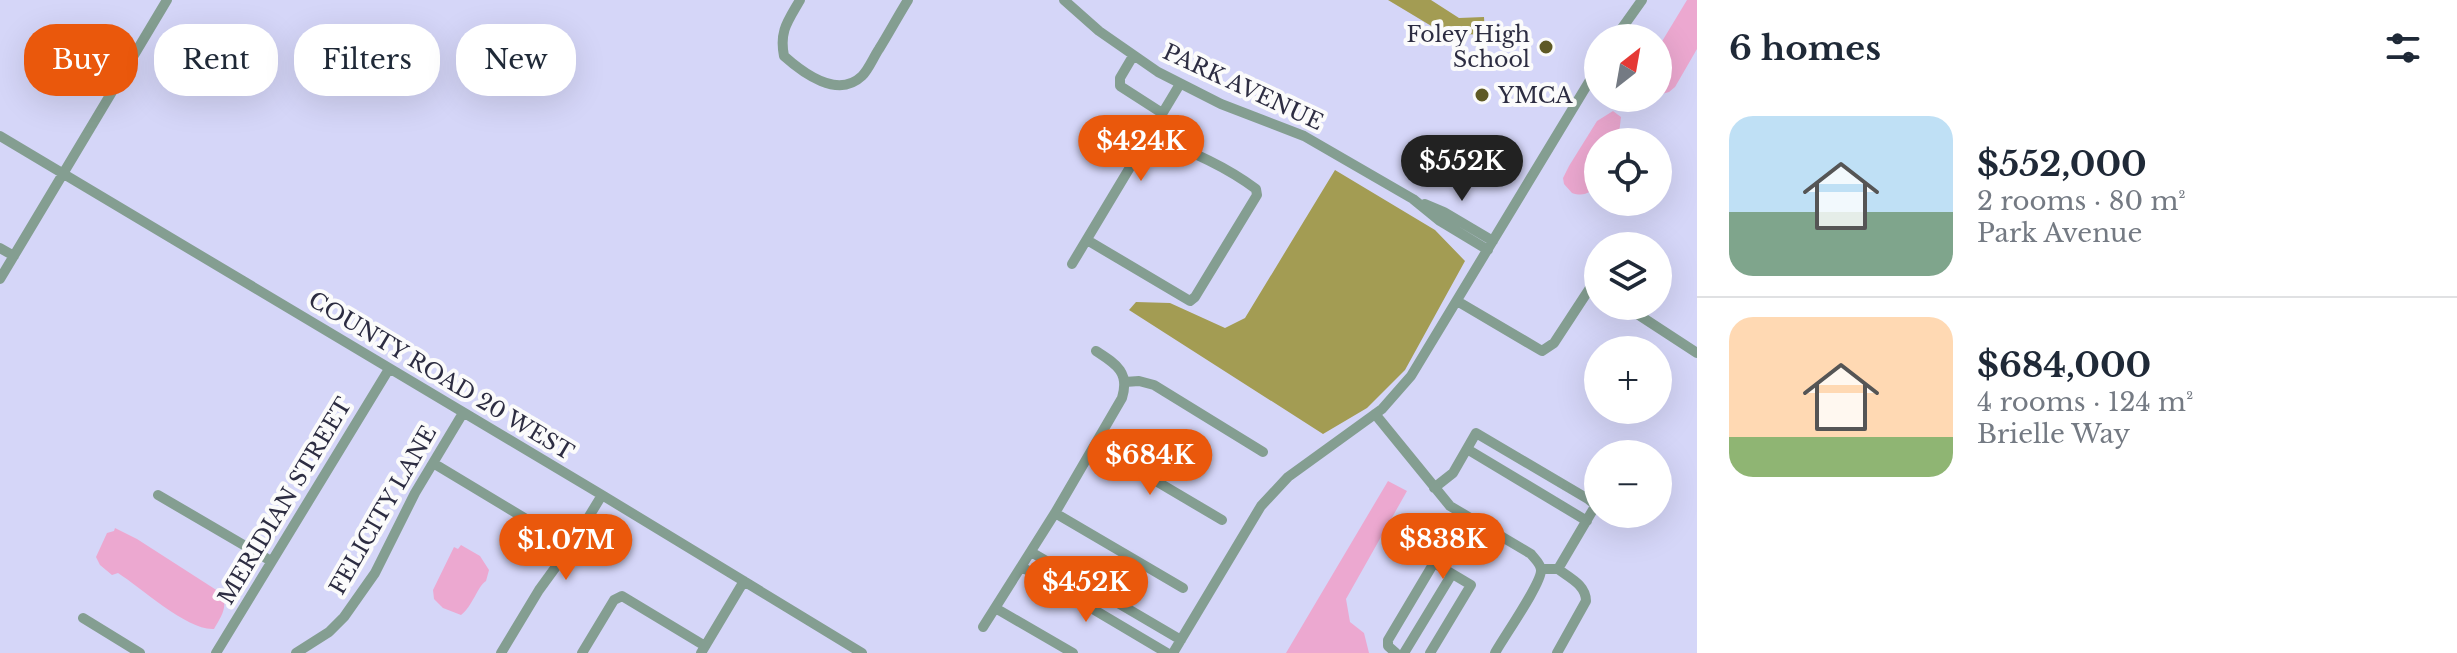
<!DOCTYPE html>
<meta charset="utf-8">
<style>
:root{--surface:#fff;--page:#f2f2f3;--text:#1f2937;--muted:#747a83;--line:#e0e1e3;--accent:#ea580c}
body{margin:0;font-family:"Libre Baskerville",serif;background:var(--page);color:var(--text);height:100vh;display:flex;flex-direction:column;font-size:30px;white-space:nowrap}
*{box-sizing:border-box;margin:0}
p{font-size:26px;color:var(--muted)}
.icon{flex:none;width:44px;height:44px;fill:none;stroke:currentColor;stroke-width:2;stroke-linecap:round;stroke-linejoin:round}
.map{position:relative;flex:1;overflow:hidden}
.side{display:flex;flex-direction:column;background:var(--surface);width:760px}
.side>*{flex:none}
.hud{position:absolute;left:24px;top:24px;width:760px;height:72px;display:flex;gap:16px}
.needle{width:52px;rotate:31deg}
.tools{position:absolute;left:1584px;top:24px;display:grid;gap:16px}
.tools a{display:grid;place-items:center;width:88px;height:88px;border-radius:50%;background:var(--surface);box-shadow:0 8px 32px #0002;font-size:40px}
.price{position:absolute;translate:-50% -68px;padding:0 18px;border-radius:28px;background:var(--accent);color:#fff;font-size:26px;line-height:52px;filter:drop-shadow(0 2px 4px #0008)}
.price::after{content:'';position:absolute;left:50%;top:48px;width:24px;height:18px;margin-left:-12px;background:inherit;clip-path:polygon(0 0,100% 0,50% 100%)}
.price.on{background:#222;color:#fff}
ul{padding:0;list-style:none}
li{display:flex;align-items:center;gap:24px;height:200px;padding:0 32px}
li+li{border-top:2px solid var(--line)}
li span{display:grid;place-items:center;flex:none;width:224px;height:160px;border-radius:24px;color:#555}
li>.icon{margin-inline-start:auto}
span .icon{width:96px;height:96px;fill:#fffc;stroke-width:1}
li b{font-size:34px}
h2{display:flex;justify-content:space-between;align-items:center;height:96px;padding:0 32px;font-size:34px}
.chip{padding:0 28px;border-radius:32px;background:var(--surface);box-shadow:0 8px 32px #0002;font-size:28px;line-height:72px}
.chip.on{background:var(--accent);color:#fff}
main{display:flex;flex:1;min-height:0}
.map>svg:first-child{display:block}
</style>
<main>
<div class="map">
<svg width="1697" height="653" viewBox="0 0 1697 653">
<rect width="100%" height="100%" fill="#d5d6f8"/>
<path fill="#a39c53" d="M 1388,0 L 1431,0 L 1459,18 L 1484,17 L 1485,35 L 1443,33 Z
M 1335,170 L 1435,230 L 1465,261 L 1405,370 L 1367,408 L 1323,434 L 1129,310 L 1136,302 L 1170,303 L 1225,328 L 1245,318 Z"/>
<path fill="#eca8d0" d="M 1687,0 L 1697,0 L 1697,49 L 1675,87 L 1669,92 L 1658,95 L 1658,48 Z
M 1613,111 L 1621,117 L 1618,142 L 1598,142 L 1598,183 C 1591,193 1584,197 1572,193 L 1564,184 L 1563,178 L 1569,166 L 1597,121 Z
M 1388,481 L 1407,491 L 1346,599 L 1350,622 L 1364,633 L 1369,653 L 1286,653 Z
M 115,528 L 137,539 L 221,593 C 229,606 221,617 214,629 C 188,631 140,587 118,573 L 112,575 L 100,565 L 96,557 L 107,533 L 114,531 Z
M 461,545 L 480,556 L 489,570 L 486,581 C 477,587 473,606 461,615 L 443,608 L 434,599 L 433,590 L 454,547 L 458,549 Z"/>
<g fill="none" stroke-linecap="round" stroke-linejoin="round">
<path stroke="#849e91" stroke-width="10" d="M 800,0 C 788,21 779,31 784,56 C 803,73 838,99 862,76 C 869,69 873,58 879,49 C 889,33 898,16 908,0
M 1064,0 L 1099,31 L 1158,72 L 1221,104 L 1304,136 L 1413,199 L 1440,221 L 1488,250
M 1615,38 L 1642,0
M 1133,56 L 1120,78 L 1120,86 L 1162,113
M 0,136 L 602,495 L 862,653
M 1425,204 L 1444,212 L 1493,241
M 1087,240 L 1190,301 L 1195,297 L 1257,195 L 1256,189 C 1224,165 1187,149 1149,136
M 0,248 L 14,256
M 1072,264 L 1180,84
M 0,279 L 167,0
M 1457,301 L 1542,351 L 1554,343 L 1590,288 L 1598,289
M 1625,306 L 1697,353
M 1125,382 L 1139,381 L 1154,385 L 1263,452
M 1375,414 L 1450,506 L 1531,554 C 1534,558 1541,564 1541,570 C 1542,583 1503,638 1495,653
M 1095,445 L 1222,520
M 1467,449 L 1587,521
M 433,463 L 571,546
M 1434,488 L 1453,473 L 1476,433 L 1588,499 L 1594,504 L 1594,508 L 1558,569 L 1541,569
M 158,495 L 271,561
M 1055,513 L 1183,588
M 1031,552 L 1181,640
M 1022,567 L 1167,653
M 997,609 L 1073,653
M 83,618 L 140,653
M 983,627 L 1055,513 L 1122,398 C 1130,372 1116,364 1096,351
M 216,653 L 389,369
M 296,653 L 329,632 L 344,617 L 375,573 L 415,493 L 463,413
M 501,653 L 539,590 L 571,546 L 602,495
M 582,653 L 614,600 L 622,596 L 705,646
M 701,653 L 744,581
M 1173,653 L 1261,506 L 1288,477 L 1382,409 L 1411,376 L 1598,67
M 1396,653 L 1388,646 L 1388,640 L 1463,514
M 1404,653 L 1452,574
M 1430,653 L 1471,585 L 1434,563
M 1557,653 L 1586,601 C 1586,585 1570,578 1558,569"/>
</g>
<g fill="#5e5925" stroke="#fbfbfb" stroke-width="3">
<circle cx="1546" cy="47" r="8"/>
<circle cx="1482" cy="95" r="8"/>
</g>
<g text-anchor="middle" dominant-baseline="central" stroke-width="8" stroke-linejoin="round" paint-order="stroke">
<g font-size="22" fill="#2d2d42" stroke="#fbfbfb" text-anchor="end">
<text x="1530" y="34">Foley High<tspan x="1530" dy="25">School</tspan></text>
<text x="1498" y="95" text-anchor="start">YMCA</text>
</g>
<g font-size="22" fill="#2d2d42" stroke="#fbfbfb">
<text transform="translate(1243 87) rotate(25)">PARK AVENUE</text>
<text transform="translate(441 376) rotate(31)">COUNTY ROAD 20 WEST</text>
<text transform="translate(285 501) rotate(-59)">MERIDIAN STREET</text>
<text transform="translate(383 510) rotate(-60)">FELICITY LANE</text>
</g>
</g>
</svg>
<div class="tools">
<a><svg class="needle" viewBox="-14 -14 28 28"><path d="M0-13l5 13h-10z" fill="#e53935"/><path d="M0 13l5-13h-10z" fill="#747a83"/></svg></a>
<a><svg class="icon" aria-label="locate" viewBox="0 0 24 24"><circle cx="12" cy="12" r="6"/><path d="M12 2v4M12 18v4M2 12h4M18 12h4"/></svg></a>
<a><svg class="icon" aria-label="layers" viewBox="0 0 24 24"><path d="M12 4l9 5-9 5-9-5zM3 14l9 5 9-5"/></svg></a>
<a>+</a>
<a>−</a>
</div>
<b class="price" style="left:1141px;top:183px">$424K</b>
<b class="price on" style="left:1462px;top:203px">$552K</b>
<b class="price" style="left:1150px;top:497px">$684K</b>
<b class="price" style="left:1443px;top:581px">$838K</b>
<b class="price" style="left:566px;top:582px">$1.07M</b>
<b class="price" style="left:1086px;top:624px">$452K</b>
<div class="hud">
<a class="chip on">Buy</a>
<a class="chip">Rent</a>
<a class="chip">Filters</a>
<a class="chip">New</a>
</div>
</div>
<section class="side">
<h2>6 homes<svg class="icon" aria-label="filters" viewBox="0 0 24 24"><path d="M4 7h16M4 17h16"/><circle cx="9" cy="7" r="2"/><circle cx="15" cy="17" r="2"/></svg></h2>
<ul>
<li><span style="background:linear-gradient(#bfe0f5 60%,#7fa58c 0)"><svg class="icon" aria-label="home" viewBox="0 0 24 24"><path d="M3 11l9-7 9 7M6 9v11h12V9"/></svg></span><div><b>$552,000</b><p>2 rooms · 80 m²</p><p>Park Avenue</p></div></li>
<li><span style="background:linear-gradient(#ffd9b3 75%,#8fb573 0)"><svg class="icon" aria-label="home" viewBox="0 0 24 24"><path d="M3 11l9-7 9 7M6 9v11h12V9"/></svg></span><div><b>$684,000</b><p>4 rooms · 124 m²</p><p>Brielle Way</p></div></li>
</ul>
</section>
</main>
